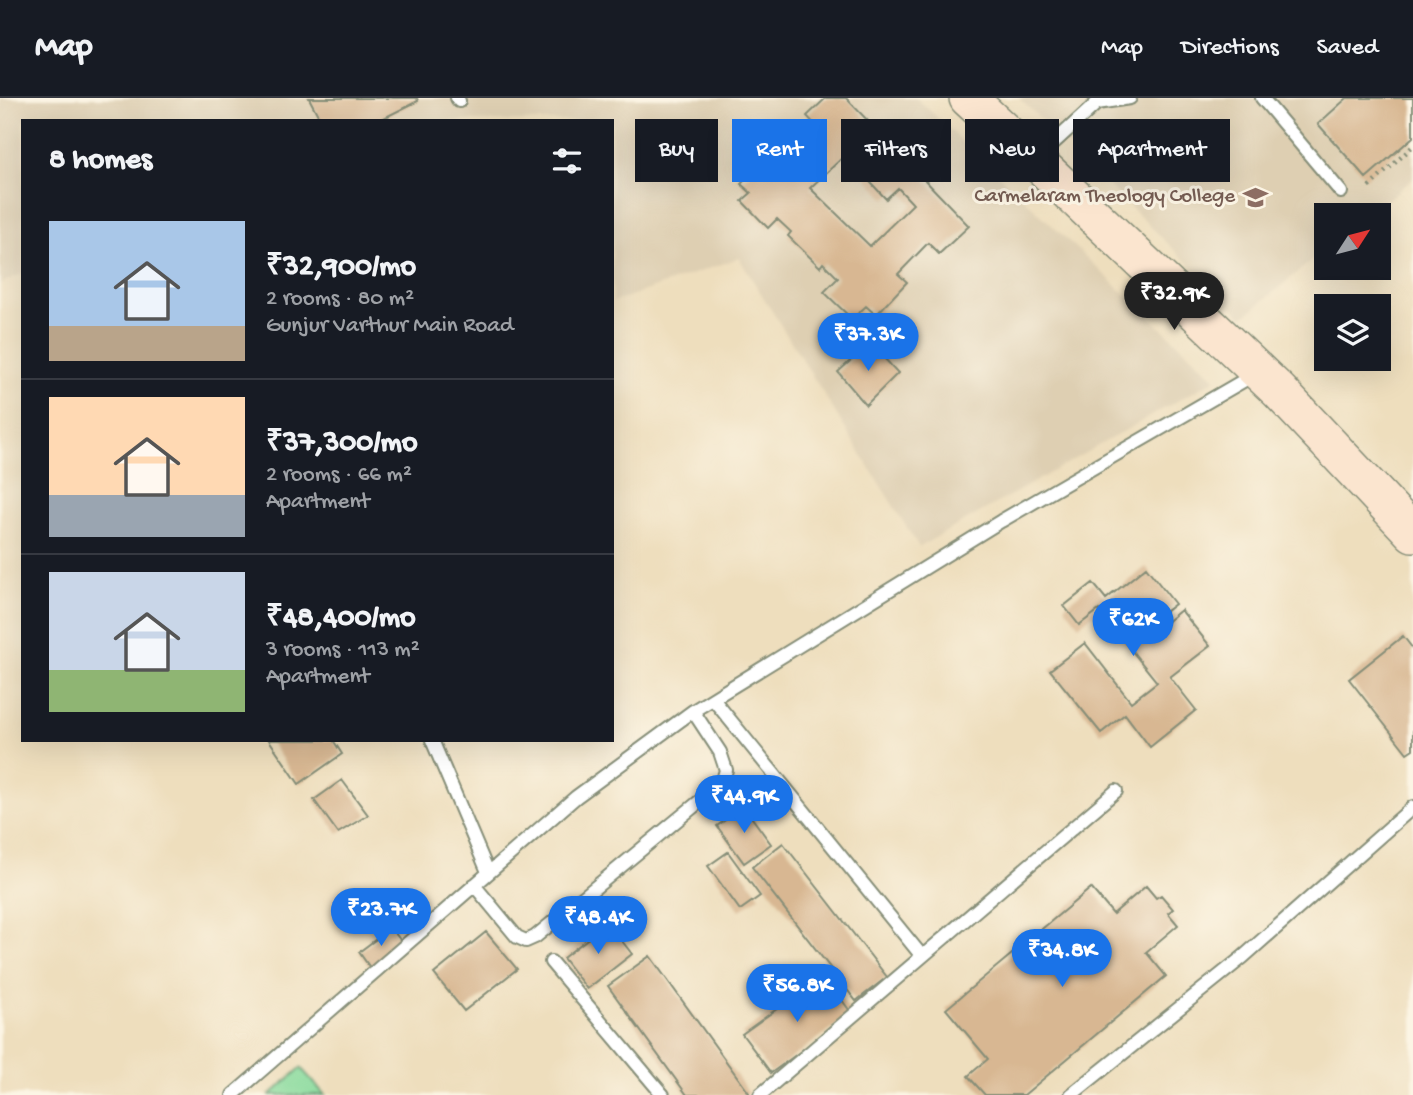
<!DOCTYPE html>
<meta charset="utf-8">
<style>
:root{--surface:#171b24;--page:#242831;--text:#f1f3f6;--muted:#9ea1a6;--line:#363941;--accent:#1a73e8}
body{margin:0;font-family:"Gochi Hand",sans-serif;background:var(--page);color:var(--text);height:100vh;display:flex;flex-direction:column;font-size:26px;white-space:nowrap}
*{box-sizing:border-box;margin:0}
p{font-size:23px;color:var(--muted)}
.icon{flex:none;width:38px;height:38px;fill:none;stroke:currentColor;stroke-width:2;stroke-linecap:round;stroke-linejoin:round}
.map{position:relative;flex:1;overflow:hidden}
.drawer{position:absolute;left:21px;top:21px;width:593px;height:623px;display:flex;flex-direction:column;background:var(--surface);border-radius:0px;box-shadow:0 7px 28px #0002}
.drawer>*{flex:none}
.hud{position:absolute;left:635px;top:21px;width:665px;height:63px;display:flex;gap:14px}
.needle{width:46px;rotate:54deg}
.fabs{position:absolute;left:1314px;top:105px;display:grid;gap:14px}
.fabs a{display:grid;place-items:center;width:77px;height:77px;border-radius:0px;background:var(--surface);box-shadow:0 7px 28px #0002;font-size:35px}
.price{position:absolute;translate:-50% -60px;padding:0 16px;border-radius:24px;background:var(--accent);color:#fff;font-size:23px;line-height:46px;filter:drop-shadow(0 2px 4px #0008)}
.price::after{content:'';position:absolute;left:50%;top:42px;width:21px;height:16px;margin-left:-10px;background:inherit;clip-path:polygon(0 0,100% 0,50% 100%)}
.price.active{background:#222;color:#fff}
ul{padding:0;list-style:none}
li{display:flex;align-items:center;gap:21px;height:175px;padding:0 28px}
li+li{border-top:2px solid var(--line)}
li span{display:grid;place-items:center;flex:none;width:196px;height:140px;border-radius:0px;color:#555}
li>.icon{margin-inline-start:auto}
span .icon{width:84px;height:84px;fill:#fffc;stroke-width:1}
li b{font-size:30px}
h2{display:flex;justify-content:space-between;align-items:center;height:84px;padding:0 28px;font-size:30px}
.tag{padding:0 24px;border-radius:0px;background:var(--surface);box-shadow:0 7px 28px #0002;font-size:24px;line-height:63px}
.tag.active{background:var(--accent);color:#fff}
header{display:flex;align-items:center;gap:42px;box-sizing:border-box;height:98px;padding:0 35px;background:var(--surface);border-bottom:2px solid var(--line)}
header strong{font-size:33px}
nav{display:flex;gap:38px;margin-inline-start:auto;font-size:24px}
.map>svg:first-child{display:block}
</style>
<header>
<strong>Map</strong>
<nav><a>Map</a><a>Directions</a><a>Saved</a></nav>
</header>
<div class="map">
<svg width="1413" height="997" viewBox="0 0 1413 997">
<rect width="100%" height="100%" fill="#fcf5e5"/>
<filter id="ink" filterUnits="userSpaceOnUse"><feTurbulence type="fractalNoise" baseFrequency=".0143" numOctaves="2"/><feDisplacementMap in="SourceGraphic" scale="14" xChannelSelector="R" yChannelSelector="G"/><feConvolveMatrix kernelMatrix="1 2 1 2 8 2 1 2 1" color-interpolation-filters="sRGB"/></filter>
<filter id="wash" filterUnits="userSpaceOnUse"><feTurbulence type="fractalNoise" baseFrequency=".00686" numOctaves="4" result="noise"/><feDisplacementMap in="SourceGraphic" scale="28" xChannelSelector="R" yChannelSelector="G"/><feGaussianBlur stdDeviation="1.57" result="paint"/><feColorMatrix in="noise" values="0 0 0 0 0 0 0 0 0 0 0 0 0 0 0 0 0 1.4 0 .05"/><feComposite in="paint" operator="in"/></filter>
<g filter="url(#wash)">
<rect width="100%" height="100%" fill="#eedebd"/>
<path fill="#decfb2" d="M 0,0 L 916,0 L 1216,281 L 919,449 L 739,160 L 613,204 L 612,23 L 23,23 L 23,175 L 0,186 Z
M 1019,0 L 1413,0 L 1413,81 L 1368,117 L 1326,117 L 1326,151 L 1243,219 Z"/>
<path fill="#87da9c" stroke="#538c68" stroke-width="2" d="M 301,970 L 325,997 L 270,997 Z"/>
<g id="blocks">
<path fill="#d8b792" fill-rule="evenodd" d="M 309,0 L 417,0 L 418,3 L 378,23 L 321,23 Z
M 826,0 L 846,0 L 969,128 L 939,156 L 928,145 L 898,176 L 907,184 L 876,217 L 866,208 L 852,221 L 824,194 L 838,180 L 823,165 L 820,169 L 788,138 L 791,134 L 777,121 L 768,130 L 742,103 L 751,95 L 741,86 L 772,53 L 784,64 L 819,31 L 807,18 ZM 856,47 L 871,63 L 860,73 L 886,101 L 898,90 L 913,106 L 870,148 L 810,90 Z
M 1347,0 L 1413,0 L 1413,39 L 1366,80 L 1318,26 Z
M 870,245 L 898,275 L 866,307 L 838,274 Z
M 1146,469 L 1175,506 L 1147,528 L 1153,535 L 1181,512 L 1210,548 L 1170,579 L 1196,612 L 1150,649 L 1125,616 L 1101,635 L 1050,572 L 1085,545 L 1131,604 L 1157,584 L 1099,512 L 1079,527 L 1064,508 L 1093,485 L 1106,501 Z
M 1403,538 L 1413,551 L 1413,651 L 1407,655 L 1349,581 Z
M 269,642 L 333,642 L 342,656 L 299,686 Z
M 342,682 L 368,717 L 338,735 L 314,702 Z
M 744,709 L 771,746 L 744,765 L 717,728 Z
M 783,745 L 887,879 L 856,903 L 752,769 Z
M 728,754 L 760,798 L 740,812 L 708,768 Z
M 1146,788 L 1156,800 L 1161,797 L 1173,811 L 1168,815 L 1178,827 L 1146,854 L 1166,878 L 1024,997 L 985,997 L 968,978 L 988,961 L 946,911 L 1091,790 L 1113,816 Z
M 608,825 L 632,856 L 587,891 L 563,860 Z
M 391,830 L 404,847 L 371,871 L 359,854 Z
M 486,834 L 517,871 L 464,913 L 434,876 Z
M 650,858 L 749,995 L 746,997 L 687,997 L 608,888 Z
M 824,877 L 852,916 L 771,975 L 742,936 Z"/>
</g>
</g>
<g filter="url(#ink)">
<use href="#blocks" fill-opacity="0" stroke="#868e78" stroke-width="2"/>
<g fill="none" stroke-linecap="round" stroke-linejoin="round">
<defs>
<path id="lane" d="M 457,0 L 459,3
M 1262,0 L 1341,94
M 1037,60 L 1097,5 L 1130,0
M 713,601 L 921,857
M 432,642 L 488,774
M 474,787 L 517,839 L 526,843 L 535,839 L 722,685 L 726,672 L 720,654 L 693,613
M 551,864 L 663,997
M 233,997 L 576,699 L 693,613 L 1001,423 L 1255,276
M 760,997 L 1116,693
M 1071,997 L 1243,859 L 1413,709"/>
<path id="secondary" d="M 968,0 L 1035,62 L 1279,293 L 1413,435"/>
</defs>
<use href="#lane" stroke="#868e78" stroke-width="16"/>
<use href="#secondary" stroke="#868e78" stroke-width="40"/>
<path stroke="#868e78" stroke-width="4.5" stroke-dasharray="2 5" stroke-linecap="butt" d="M 1369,89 L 1413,48"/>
<use href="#lane" stroke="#fff" stroke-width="12"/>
<use href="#secondary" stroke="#fbe5cf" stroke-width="37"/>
</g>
</g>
<defs>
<symbol id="university-bare" viewBox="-9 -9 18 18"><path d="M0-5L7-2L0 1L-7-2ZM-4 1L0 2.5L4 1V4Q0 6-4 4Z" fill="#8d6e63" stroke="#fcf5e5" stroke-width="2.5" paint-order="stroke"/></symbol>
</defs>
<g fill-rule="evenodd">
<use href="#university-bare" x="1238" y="82" width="35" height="35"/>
</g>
<g text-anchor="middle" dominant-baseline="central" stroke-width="6" stroke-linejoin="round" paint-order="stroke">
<g font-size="21" fill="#785e54" stroke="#fcf5e5" text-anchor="end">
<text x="1235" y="99">Carmelaram Theology College</text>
</g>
</g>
</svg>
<div class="fabs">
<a><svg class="needle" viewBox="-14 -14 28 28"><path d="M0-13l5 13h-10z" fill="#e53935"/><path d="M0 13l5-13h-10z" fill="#9ea1a6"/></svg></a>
<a><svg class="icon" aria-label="layers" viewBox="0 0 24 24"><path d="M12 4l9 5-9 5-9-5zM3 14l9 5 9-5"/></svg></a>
</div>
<b class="price active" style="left:1174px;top:234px">₹32.9K</b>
<b class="price" style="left:868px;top:275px">₹37.3K</b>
<b class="price" style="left:1133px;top:560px">₹62K</b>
<b class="price" style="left:744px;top:737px">₹44.9K</b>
<b class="price" style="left:381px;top:850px">₹23.7K</b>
<b class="price" style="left:598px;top:858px">₹48.4K</b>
<b class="price" style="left:1062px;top:891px">₹34.8K</b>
<b class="price" style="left:797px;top:926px">₹56.8K</b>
<div class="hud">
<a class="tag">Buy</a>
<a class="tag active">Rent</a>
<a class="tag">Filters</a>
<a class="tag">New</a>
<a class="tag">Apartment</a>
</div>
<section class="drawer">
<h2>8 homes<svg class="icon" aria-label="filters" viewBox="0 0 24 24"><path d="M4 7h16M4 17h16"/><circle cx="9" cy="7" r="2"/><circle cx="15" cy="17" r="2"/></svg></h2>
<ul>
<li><span style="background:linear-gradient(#a9c7e8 75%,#b9a48a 0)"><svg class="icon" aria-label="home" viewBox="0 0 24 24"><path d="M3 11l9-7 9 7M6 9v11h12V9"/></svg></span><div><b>₹32,900/mo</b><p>2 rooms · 80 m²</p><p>Gunjur Varthur Main Road</p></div></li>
<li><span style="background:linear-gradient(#ffd9b3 70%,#9aa5b1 0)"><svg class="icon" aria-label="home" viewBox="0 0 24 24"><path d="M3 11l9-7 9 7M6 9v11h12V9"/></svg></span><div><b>₹37,300/mo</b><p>2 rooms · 66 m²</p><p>Apartment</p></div></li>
<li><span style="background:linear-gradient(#c9d6e8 70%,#8fb573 0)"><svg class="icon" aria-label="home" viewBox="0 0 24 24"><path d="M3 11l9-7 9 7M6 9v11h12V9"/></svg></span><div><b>₹48,400/mo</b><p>3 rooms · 113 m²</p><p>Apartment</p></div></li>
</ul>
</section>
</div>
